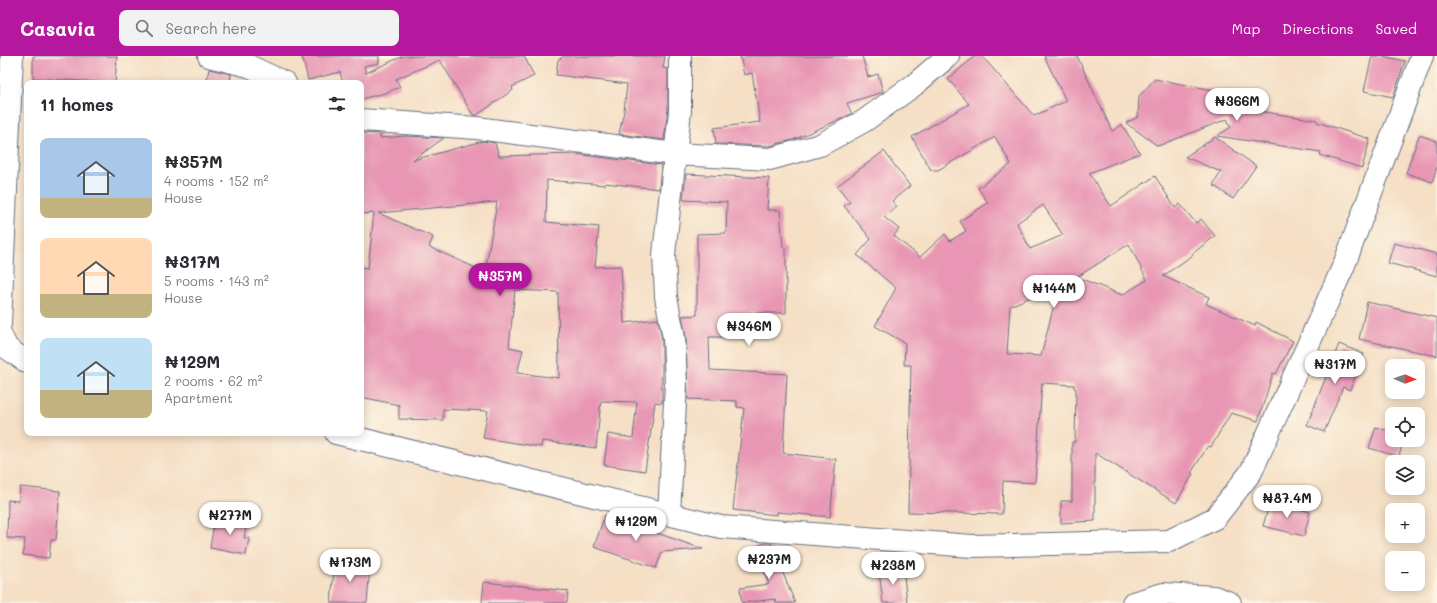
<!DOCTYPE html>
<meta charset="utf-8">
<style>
:root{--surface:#fff;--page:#f2f2f3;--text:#2b2b33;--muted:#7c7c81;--accent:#b5179e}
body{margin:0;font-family:Mali,sans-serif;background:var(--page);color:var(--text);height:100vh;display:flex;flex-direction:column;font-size:15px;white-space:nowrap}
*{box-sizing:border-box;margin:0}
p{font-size:13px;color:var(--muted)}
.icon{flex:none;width:22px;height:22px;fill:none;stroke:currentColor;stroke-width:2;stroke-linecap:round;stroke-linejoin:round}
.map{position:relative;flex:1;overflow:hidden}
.sheet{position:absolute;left:24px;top:24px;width:340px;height:356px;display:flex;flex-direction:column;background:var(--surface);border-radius:8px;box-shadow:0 2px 10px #0003}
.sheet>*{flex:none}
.needle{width:26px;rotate:92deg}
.controls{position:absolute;left:1385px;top:303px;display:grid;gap:8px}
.controls a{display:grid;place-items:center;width:40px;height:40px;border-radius:8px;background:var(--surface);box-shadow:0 2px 10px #0003;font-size:20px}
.price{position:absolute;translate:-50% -34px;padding:0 9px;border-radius:14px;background:#fff;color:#222;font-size:13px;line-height:26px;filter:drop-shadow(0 1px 2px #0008)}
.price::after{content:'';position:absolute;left:50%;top:24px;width:12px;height:9px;margin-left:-6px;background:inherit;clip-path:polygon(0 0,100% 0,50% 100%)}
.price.on{background:var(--accent);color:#fff}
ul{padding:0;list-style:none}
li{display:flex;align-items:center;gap:12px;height:100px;padding:0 16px}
li span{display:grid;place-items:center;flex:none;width:112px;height:80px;border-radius:8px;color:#555}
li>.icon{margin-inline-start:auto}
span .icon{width:48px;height:48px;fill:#fffc;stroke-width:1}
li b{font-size:17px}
h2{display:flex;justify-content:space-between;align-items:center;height:48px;padding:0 16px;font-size:17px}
header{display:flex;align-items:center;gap:24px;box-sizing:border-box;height:56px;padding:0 20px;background:var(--accent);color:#fff}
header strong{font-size:19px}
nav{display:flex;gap:22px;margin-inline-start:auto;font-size:14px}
.search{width:280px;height:36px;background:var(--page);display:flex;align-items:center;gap:10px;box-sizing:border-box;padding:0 14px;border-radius:8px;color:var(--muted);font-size:15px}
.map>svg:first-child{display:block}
</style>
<header>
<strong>Casavia</strong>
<div class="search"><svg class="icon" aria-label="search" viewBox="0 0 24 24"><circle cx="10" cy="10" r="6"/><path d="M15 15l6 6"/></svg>Search here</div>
<nav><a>Map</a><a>Directions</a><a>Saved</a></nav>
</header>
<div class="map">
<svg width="1437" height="547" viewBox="0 0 1437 547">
<rect width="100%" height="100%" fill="#fcf5e5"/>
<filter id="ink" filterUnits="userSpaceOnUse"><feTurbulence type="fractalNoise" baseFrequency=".025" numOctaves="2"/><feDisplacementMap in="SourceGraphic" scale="8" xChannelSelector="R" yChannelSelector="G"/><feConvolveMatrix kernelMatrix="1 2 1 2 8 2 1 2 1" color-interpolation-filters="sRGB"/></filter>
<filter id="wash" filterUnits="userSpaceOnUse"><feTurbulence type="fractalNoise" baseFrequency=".012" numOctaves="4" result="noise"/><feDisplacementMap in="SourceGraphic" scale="16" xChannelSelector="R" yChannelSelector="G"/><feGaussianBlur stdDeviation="0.9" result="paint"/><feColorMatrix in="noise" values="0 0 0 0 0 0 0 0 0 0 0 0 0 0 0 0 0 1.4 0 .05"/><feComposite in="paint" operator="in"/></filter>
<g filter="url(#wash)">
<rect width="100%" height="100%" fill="#f5dfc5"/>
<g id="blocks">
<path fill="#e896b4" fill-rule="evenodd" d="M 33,0 L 117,0 L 115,27 L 33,22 Z
M 302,0 L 379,0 L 379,7 L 364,10 L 366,17 L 403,0 L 524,0 L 534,20 L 512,31 L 513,34 L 477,59 L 473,59 L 440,4 L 396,23 L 400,31 L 385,37 L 361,43 L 361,27 L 343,27 L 340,16 L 308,24 Z
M 564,0 L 665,0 L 663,12 L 668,13 L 668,54 L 664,84 L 619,78 L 624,55 L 627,28 L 556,19 L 558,4 Z
M 740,0 L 862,0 L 868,21 L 878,18 L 883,36 L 847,47 L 852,58 L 793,84 L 769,90 L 716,88 L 714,72 L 760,66 L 752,17 L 744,19 Z
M 975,0 L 982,0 L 1034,60 L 1066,45 L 1044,0 L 1077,0 L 1112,75 L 1122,69 L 1140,97 L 1089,117 L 1111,150 L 1155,120 L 1175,152 L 1180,148 L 1196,167 L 1201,163 L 1215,180 L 1192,198 L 1193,199 L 1163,220 L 1209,241 L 1206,248 L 1255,270 L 1256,266 L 1293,285 L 1276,318 L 1273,317 L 1258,365 L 1231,357 L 1211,391 L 1208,390 L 1191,417 L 1193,418 L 1176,447 L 1095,397 L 1095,465 L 1061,467 L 1061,445 L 1072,445 L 1072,386 L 1075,386 L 1076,333 L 1074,332 L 1074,329 L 1042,327 L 1035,427 L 1003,425 L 1002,458 L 908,456 L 911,309 L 904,309 L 905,287 L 875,270 L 896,232 L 857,199 L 871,183 L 844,150 L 850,146 L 837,130 L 884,95 L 910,130 L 892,145 L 897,151 L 884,161 L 899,173 L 894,180 L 920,201 L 945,178 L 950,185 L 966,175 L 960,165 L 988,147 L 978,132 L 1011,108 L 995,81 L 938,114 L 931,114 L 912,81 L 969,48 L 948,23 ZM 1043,149 L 1063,179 L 1030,193 L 1017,167 ZM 1129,188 L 1147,224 L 1122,239 L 1077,221 ZM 1059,229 L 1041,300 L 1007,298 L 1010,250 Z
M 1372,0 L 1383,0 L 1405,5 L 1393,41 L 1364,35 Z
M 209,13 L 231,18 L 230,27 L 206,27 Z
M 1155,23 L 1245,40 L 1243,48 L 1259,51 L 1258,55 L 1317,64 L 1317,66 L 1370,83 L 1362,112 L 1320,99 L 1321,96 L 1217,80 L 1231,71 L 1227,63 L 1158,90 L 1126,67 L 1138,61 L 1139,40 Z
M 361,77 L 380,78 L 380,82 L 406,80 L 444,82 L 413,104 L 483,85 L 495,87 L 499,100 L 575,98 L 661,109 L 659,133 L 605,127 L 605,129 L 547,124 L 546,166 L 599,171 L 595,211 L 621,210 L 624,267 L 658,263 L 662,283 L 662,347 L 655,346 L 645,415 L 604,409 L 608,378 L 633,382 L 637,346 L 601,345 L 596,392 L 542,385 L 541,391 L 483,382 L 488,355 L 443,353 L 443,364 L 399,363 L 399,349 L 361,341 L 361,211 L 368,212 L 374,157 L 361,158 ZM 497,146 L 485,216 L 429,191 L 433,181 L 378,157 ZM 515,234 L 558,236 L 559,322 L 517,317 L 523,294 L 509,291 Z
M 1419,79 L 1437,85 L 1437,111 L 1432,126 L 1406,117 Z
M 1215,81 L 1256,110 L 1233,143 L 1213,129 L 1221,116 L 1185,101 Z
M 686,118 L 769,122 L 767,154 L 780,154 L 783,192 L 786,192 L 786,257 L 745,257 L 745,281 L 709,281 L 710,314 L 787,318 L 783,397 L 836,403 L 830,461 L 777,456 L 777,459 L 733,454 L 744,352 L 737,351 L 737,345 L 688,343 L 686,281 L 682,260 L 697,259 L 697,178 L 726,177 L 727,146 L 683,144 Z
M 1394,187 L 1437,198 L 1437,220 L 1388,207 Z
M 1367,246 L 1437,262 L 1437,300 L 1359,283 Z
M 1339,288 L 1364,298 L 1350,334 L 1343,331 L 1324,376 L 1307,369 Z
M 1376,371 L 1392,376 L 1392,384 L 1403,384 L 1399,401 L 1369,392 Z
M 20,431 L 60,435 L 56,484 L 51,484 L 49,502 L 23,499 L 25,483 L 7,482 L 8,444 L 19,445 Z
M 1270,445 L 1310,456 L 1304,480 L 1263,470 Z
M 605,459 L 703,493 L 662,496 L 656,512 L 594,491 Z
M 215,461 L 247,467 L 244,482 L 249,482 L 246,499 L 210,492 Z
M 765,487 L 771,487 L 795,547 L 776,547 L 775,543 L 742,547 L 740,532 L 769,528 L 754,491 Z
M 335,503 L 355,505 L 354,510 L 370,511 L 367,547 L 331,547 Z
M 903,511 L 907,547 L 883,547 L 879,515 Z
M 484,526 L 568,535 L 567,547 L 482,547 Z"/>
</g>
</g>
<g filter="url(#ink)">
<use href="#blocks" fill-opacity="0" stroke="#676d82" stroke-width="1"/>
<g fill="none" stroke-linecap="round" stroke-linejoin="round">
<defs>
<path id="minor" d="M 209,0 L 249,10 L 285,27
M 361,64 L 477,72 L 675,98 L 770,103 L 820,89 L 864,65 L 914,29 L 948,0
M 0,268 L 12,0
M 0,278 L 7,292 L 27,306
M 336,377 L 721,471 L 972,490 L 1169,485 L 1215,462 L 1251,416 L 1344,209 L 1422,0
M 669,458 L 676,328 L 674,282 L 666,241 L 664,198 L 680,55 L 680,0
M 1133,547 L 1163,538 L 1214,541 L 1230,547"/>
</defs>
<use href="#minor" stroke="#676d82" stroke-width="24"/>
<use href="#minor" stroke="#fff" stroke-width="22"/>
</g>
</g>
</svg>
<div class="controls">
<a><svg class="needle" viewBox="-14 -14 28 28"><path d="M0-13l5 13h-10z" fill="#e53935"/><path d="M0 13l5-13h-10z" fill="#7c7c81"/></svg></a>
<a><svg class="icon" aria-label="locate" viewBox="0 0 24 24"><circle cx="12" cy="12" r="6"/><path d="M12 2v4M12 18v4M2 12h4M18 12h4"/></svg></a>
<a><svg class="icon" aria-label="layers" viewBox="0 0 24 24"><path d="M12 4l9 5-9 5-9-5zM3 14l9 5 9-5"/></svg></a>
<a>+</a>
<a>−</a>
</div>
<b class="price" style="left:1237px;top:66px">₦366M</b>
<b class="price on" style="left:500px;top:241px">₦357M</b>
<b class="price" style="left:1054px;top:253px">₦144M</b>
<b class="price" style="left:749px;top:291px">₦346M</b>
<b class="price" style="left:1335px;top:329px">₦317M</b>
<b class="price" style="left:1287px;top:463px">₦87.4M</b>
<b class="price" style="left:230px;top:480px">₦277M</b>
<b class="price" style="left:636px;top:486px">₦129M</b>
<b class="price" style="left:769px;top:524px">₦237M</b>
<b class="price" style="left:350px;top:527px">₦173M</b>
<b class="price" style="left:893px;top:530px">₦238M</b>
<section class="sheet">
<h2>11 homes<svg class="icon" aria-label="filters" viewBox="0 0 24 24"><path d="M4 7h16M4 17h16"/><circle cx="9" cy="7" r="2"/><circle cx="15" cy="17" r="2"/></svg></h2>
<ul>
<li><span style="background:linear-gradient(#a9c7e8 75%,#c2b280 0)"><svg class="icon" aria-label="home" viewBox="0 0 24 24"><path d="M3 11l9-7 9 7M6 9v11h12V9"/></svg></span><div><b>₦357M</b><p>4 rooms · 152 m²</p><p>House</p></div></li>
<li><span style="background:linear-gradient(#ffd9b3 70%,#c2b280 0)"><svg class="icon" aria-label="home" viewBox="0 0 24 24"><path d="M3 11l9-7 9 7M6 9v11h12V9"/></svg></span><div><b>₦317M</b><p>5 rooms · 143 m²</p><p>House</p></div></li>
<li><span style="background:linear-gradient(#bfe0f5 65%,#c2b280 0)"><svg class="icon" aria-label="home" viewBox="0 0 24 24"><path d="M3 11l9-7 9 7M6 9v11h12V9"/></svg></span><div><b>₦129M</b><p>2 rooms · 62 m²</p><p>Apartment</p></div></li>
</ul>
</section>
</div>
